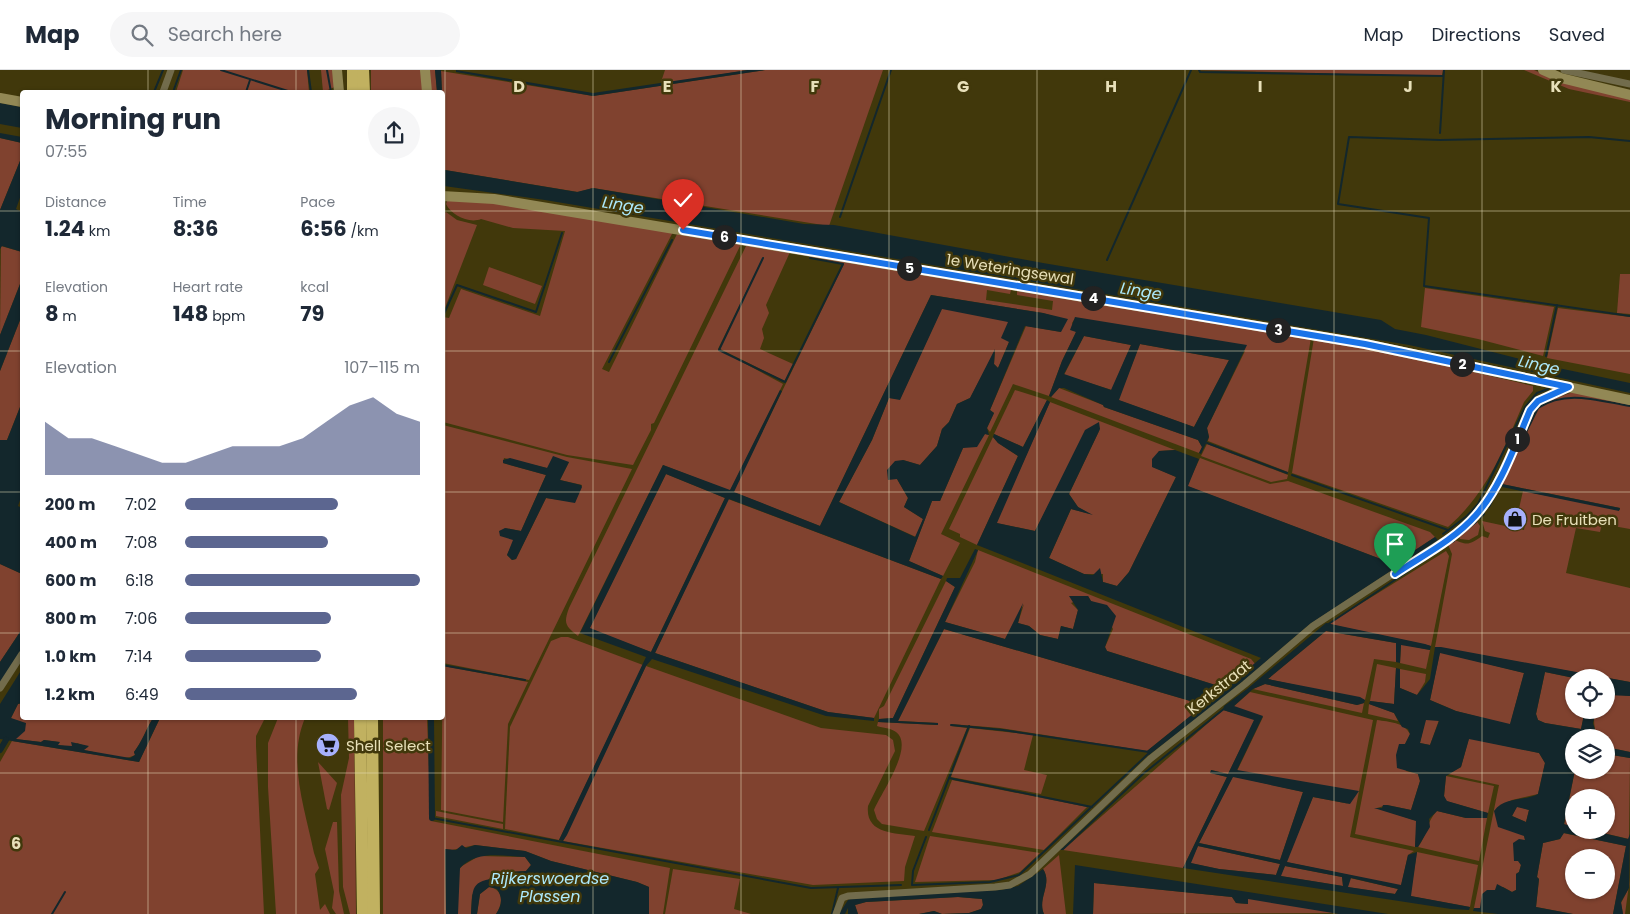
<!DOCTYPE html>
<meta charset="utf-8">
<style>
body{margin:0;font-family:Poppins,sans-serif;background:#f6f6f7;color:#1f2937;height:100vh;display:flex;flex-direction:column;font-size:19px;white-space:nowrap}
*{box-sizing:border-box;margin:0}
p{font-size:16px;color:#747a83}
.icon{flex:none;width:28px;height:28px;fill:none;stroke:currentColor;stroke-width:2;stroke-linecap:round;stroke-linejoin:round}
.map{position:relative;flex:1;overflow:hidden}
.panel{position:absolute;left:20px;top:20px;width:425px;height:630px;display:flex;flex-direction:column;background:#fff;border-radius:5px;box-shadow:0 1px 4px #0004}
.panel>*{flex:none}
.tools{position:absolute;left:1565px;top:599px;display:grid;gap:10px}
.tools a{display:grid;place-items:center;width:50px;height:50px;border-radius:50%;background:#fff;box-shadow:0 1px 4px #0004;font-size:25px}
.pin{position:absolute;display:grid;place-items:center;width:42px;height:42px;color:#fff;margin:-51px -21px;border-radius:50% 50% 50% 0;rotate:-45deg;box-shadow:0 0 5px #0007}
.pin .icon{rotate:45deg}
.km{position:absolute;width:25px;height:25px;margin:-12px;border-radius:50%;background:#222;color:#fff;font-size:14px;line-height:25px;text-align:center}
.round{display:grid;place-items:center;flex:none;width:52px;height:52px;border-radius:26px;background:#f6f6f7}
.head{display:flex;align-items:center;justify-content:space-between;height:85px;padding:0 25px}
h1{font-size:28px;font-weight:700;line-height:38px}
.figures{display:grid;grid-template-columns:repeat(3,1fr);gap:8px;height:85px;padding:5px 25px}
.figures div{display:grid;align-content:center}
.figures b{font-size:21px;font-weight:700}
.figures small{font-size:14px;font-weight:400}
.figures p{font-size:14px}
.chart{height:140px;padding:10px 25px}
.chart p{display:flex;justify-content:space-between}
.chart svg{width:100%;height:90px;margin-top:5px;fill:#5c6690;opacity:.7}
ul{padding:0 25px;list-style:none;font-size:16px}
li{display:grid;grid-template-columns:80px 60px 1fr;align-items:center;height:38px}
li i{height:12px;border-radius:6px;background:#5c6690}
header{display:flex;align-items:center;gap:30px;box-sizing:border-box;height:70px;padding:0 25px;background:#fff;border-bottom:1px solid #e0e1e3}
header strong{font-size:24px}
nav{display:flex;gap:28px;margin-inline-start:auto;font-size:18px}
.search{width:350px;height:45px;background:#f6f6f7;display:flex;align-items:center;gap:12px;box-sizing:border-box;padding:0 18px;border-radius:28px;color:#747a83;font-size:19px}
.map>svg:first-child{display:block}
.green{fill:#80422f;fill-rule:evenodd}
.water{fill:#13272c;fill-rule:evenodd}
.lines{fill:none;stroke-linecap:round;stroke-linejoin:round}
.stream{stroke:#13272c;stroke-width:2}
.canal{stroke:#13272c;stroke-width:6}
.street{stroke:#726c4c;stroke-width:7}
.secondary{stroke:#928855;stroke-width:10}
.highway{stroke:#c1b160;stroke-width:12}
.route-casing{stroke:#fff;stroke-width:10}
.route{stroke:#1a73e8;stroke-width:6}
.grid{fill:none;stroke:#e8e0b9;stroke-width:1;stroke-opacity:0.55}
.labels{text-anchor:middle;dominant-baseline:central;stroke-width:5;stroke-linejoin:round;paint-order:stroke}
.street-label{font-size:15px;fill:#e8e0b9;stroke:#41380b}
.poi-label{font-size:15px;fill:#e8e0b9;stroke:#41380b;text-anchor:start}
.water-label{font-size:16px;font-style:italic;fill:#ace9fc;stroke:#41380b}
.grid-label{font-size:16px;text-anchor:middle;font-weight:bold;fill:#e8e0b9;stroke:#41380b;stroke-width:5;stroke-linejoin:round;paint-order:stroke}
</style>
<header>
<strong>Map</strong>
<div class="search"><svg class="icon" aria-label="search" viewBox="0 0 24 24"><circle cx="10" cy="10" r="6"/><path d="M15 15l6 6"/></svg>Search here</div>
<nav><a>Map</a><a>Directions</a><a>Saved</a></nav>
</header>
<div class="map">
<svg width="1630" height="844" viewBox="0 0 1630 844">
<rect width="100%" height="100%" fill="#41380b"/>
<g class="green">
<polygon points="183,0 307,0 309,22 176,22"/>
<polygon points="321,0 335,0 337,16 323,22"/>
<polygon points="371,0 422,0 425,22 371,22"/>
<polygon points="427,0 435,0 437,22 430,22"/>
<polygon points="665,0 748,0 668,13 661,12"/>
<polygon points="765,0 883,0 829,156 593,118 578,122 445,100 441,1 593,26"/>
<polygon points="1193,0 1443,0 1442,5 1420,6"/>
<polygon points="1524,0 1534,0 1554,9 1630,28 1630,32 1569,19"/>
<polygon points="0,68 22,73 22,86 0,140"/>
<path d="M463,128l210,34 -71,137 7,3 69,-140 63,12 -87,179 -3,1v6l-18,35 -66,-10 -124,-33v-105l6,1 12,-29 79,27 25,-85 -52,-3 -32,-9c-12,5 -30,-4 -35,-15l1,-3z"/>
<polygon points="446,142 457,150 477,155 443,243 442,146"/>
<path d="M747,174l43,8 -24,53 3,8 -7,16 2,9 -4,11 33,15 -8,17 -65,-32 43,-92 -45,92 65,35 -53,107 -67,-26 -85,171c-12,-10 -15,-12 -9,-28z"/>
<polygon points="1,176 22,182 22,209 0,265"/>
<polygon points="811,185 1011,220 1010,224 987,220 986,230 1052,240 1053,231 1017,225 1017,221 1311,268 1288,402 1208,371 1209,367 1207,358 1245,281 1074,250 1072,253 1076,262 1062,291 1049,326 1013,314 990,362 987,358 994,343 990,340 1026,256 1061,262 1053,246 1043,243 931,225 820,456 733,422 844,194 809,187"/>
<polygon points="489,197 542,216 535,234 483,215"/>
<polygon points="1620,204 1630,204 1630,244 1617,243"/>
<polygon points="1425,218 1554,237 1543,286 1478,269 1421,257"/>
<polygon points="942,238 1001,249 1009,252 1009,272 998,298 994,294 995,281 970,328 957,334 949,352 942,359 937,376 920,395 903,390 897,409 908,428 904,437 923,449 916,467 839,432 872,370 889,328 900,329"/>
<polygon points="1558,238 1630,247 1630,304 1547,288"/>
<polygon points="22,245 22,332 7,370 0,370 0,301"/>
<polygon points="1084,266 1131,275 1112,320 1064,305"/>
<path d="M1314,268l146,28 1,3 72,17v5l-9,11c-21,48 -36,90 -76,125l-156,-54z"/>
<polygon points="1140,274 1229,290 1194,357 1118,330"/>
<polygon points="1059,318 1103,335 1104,337 1198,370 1202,377 1199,383 1051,327"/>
<polygon points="1015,320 1047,330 1023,377 994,364"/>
<path d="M1573,322l57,11v126l-28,-5 -2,8 -24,-4 -10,45 64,15v94l-195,-35 17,-93 -5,-12 4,-3c16,5 16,8 31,-3l6,2 2,-5 -5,-2 -3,-10 42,9 3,-15 -9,-2 5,-22 97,19v-2l-118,-24 35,-75 16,-10z"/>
<polygon points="1050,332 1175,380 1159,381 1153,397 1176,407 1129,502 1117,516 1103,512 1103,504 1084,504 1049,488 1071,439 1090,444 1078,437 1069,424 1100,359 1051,430 1035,461 996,453"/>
<path d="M443,355l124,32 65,12 -103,211 -86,-17zM504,388l43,10 22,-6 -9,18 22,5 -7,17 -29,-4 -30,61 -4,1 -5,-5 7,-15 -9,-12 16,3 25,-56 -43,-12z"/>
<polygon points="985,364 989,365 941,464 960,473 943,506 909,491 932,431 940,431 963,378"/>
<polygon points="993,367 998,373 1018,386 977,475 960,467 960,464 949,459"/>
<polygon points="1207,374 1288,405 1287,409 1271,412 1201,386"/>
<polygon points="1200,388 1270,414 1288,411 1430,462 1435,467 1394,494 1187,416"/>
<polygon points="666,404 725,428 651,582 589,559"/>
<polygon points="728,429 941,509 874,648 828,642 655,583"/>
<polygon points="1476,450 1480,456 1478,465 1469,470 1460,469 1458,464"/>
<polygon points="978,480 1251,589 1256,595 1225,618 1107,581 1105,577 1113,559 1101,536 1091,531 1088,526 1071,533 1078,540 1073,559 1061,556 1058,569 1040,565 1029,556 1018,553 1024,534 1005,569 945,552 975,492"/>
<polygon points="1446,481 1449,486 1431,576 1328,554"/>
<polygon points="0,494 22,504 22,559 0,592"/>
<polygon points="946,511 955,517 893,648 879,649 879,639 884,636"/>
<path d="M944,559l260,76 -57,46 -147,-23 -49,-4v2l16,2 -43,103 -42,-7 -5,-5 -3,-9c7,-17 41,-64 22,-78 -5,-4 -13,-4 -19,-6l1,-4 59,3 1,-2 -40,-2z"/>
<polygon points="1326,561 1396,573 1396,592 1374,589 1365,630 1268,609"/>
<polygon points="561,567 568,567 643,595 559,770 505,759 510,657 551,571"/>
<polygon points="1401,574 1430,580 1426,599 1400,593"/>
<polygon points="1440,582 1524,603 1510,655 1456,641 1430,630"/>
<polygon points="1377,594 1396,598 1394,634 1370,631"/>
<polygon points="443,596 528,612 508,654 503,752 441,740"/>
<path d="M646,596l175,62 65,7 7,5 2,11 -27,55c-3,28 26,27 47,30l-10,31 -1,14 -91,4 -250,-44z"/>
<polygon points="1400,599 1426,604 1425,612 1417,625 1400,618"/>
<polygon points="1545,602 1574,608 1574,640 1585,640 1581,659 1545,653 1538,650 1536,644"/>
<polygon points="1265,614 1357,635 1364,633 1362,643 1253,619"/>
<polygon points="1250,622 1373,650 1350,767 1414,781 1408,785 1401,816 1286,792 1313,727 1350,734 1237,701 1263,647 1233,637"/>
<path d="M1607,623l23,3v56l-24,-5v-9l-9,-1c-2,-9 -5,-17 -1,-27h10z"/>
<path d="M22,633v15h131c-7,11 -11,24 -19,34l1,3c-14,8 -36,-3 -52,-5l5,-3 -11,-4 -5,4 -15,-2 2,-3 -15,-2 -3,2 -26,-3 -4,-21 7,-14z"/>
<polygon points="1369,634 1394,643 1398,651 1368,644"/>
<polygon points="1223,640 1255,649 1228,704 1211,700 1211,703 1227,707 1183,798 1063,780"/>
<polygon points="160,648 265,648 256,666 256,676 264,844 0,844 0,692 12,671 139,692"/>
<path d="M278,648h27c-18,42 0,91 9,135l5,15 -4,6 5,36 5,-6 5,10h-54l-8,-127v-44z"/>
<polygon points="348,648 354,648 356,844 350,844 343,817 341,725 349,688"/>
<polygon points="383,648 427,648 431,751 670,798 663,844 649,844 649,817 637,812 551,791 525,781 475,775 452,780 445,779 446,844 383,844"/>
<path d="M1377,650c12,2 27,2 33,14l-5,10h-6l7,27 12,3 2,7 -9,29 -24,-5 -10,3 40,13 -2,26 -60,-13z"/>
<polygon points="1425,650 1439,650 1430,675 1420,673"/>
<polygon points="970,658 1033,665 1024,700 1047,705 1041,724 951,707"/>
<polygon points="1469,668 1539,683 1545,693 1538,724 1512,730 1497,738 1524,765 1525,770 1515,779 1514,791 1518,790 1521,795 1519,802 1516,804 1516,820 1512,822 1503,817 1495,820 1480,838 1474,838 1499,715 1448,704 1461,697"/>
<polygon points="1606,684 1630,688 1629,769 1590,760 1606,760 1606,728 1574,728 1574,757 1564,755 1575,700 1606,700"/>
<polygon points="318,692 337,713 329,740 327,739"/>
<polygon points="1233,706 1303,722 1280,790 1199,773"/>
<polygon points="1446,706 1494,716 1488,743 1446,731 1444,726"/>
<polygon points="952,710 1087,737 1044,780 932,762"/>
<polygon points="1517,736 1529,740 1526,752 1512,746"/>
<polygon points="436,741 503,754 503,759 436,746"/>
<path d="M1437,741l29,7h21l-8,43 -61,-14c9,-11 8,-25 19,-36z"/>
<polygon points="333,752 337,752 339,821 344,844 336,844 332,838 334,822 325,779"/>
<path d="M1563,763l63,13 -13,68h-40l-37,-7 3,-28 -2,-2 6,-34 17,-4zM1574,788h32v32h-32z"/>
<polygon points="930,766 1040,783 1020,802 997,810 915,812"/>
<polygon points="1198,776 1280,794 1276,805 1219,799 1190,793"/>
<polygon points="1417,782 1478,795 1470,837 1410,826"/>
<path d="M1059,785l7,59h-22c-7,-16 9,-30 -1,-45z"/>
<polygon points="479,786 525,787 531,795 526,801 506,802 499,808 490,808 472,825 471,844 458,844 458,801 462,796"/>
<polygon points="1285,796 1342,807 1343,816 1280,806"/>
<polygon points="673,799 740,809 734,839 751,844 665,844"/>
<polygon points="1630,807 1625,844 1623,844 1621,833 1629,818"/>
<polygon points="1350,808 1398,819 1395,824 1347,817"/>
<polygon points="1094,813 1232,827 1236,833 1248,834 1248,828 1339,843 1093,844"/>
<path d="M489,817c15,2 14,17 7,27h-19l3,-20z"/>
<polygon points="958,827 982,829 983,835 981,839 969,843 942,844 934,841 919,844 858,844 855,835 866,832"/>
</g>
<g class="water">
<polygon points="435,0 441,0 442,22 437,22"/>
<polygon points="456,0 593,23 748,0 765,0 593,26 456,2"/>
<polygon points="0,33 22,37 22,58 0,54"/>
<polygon points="0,63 22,67 22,73 0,68"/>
<polygon points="22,86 22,122 16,139 22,142 22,182 2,176 0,179 0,140"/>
<polygon points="445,100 577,122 593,118 804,154 834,155 1043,193 1381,250 1395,259 1426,265 1544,295 1630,313 1630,323 1409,275 545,130 444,116 443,101"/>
<polygon points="22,209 22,245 0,301 0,265"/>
<path d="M931,225l112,18 25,6 -7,13 -36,-6 -35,84 4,3 -7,15 2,7 -4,-1 -8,13 -14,1 -23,53h-8l-23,60 34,15 -2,3 -212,-80 -74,154 173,59 46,6v3l-48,-5 -174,-57 -6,7 -79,169 -4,6 -4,-1 87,-183 -66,-24 83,-168 67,25 50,-100 2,1 -48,101 86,34zM942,239l66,13 -7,16 8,4 -11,26 -4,-4 1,-15 -25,49 -13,6 -8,18 -7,7 -5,17 -17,19 -17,-5 -8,1 -8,9 1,10 9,-1 11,19 -4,9 19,12 -8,18 -76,-35 33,-62 17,-42 11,2zM666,404l59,24 -74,154 -61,-24z"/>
<path d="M1075,247l172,28 -40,83 2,9 -8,17 -2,-1 3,-6 -4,-7 -94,-33 -1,-2 -39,-17h-5l-8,9 -2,-1 13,-35 14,-29 -6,-2zM1084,266l47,9 -20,45 -47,-16zM1140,274l89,16 -35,67 -75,-27z"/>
<polygon points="1047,330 1050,332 997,453 1035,461 1085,360 1099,352 1100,359 1069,424 1078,437 1093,445 1071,439 1049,488 1084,504 1093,505 1100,498 1103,512 1117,516 1129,502 1176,407 1152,397 1152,389 1159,381 1175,380 1199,389 1188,416 1394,494 1435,467 1438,470 1310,554 1222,629 1149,685 1147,681 1204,635 944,559 898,651 938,653 938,655 878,652 879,649 893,648 955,517 946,511 947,508 960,508 975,479 978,480 945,552 1005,569 1023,533 1018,553 1029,556 1040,565 1058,569 1061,556 1073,559 1078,540 1069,526 1088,526 1091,531 1107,535 1116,546 1105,577 1107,581 1225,618 1261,588 977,475 1018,386 998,373 993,367 994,364 1023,377"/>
<polygon points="22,332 22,424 18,436 22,438 22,504 0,494 0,370 7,370"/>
<polygon points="553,386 569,392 560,410 581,415 582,417 575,433 546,428 516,489 512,490 507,485 513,470 500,466 499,461 505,458 521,461 546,405 503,393 503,390 510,388 547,398"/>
<polygon points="1502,414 1620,438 1619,441 1502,417"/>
<path d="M1326,553l99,21 6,2 -1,4 -29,-5 -1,18 -4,-1v-19l-70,-12 -58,48 92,18 5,3 -1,3 -7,2 -92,-21 -12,5 -19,17 29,10 -26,54 122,21 -9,13 -37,-7 -26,65 114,23 7,-30 9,-3 -6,44 59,11 -1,3 -18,-1 -268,-41 44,-91 -17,-4 1,-3 17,4 26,-54 -31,-10 1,-4 23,-17zM1233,707l70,15 -23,68 -81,-17zM1198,776l82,18 -4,11 -57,-6 -28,-6zM1285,796l57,11 1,9 -62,-10zM1351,808l47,11 -3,5 -47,-7z"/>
<polygon points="22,559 22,580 0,614 0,592"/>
<path d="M1435,577h6l189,35v14l-24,-1v-17h-32l-29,-6 -9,42 2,6 7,3 36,6 4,-19h11l-3,13 4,14 -23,1 1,32 -11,54 10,3v3h16l38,9 2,-5 -1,54 -8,14 2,12h-10l13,-68 -62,-13 -4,6 -17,4 -6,34 2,2 -3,28 37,7h-75l-25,-3 1,-3h6l2,-14 5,-4h8l2,-6 15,8 4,-2v-16l3,-2 2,-7 -3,-4h-4l-1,-18 6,-4 6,1 -1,-4 -26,-9 -4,-16c10,-14 31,-10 44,-17l7,-31 -6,-10 -70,-14 -8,28 -15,9 -2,20 3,5 41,12 -1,5h-21l-29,-7 -8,8 1,8 -12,20h-3l1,-26 -42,-13h8l1,-3h4l24,5 9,-29 -2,-7 -21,-6 -1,-13 3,-11h6l5,-10 -2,-5 -6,-2 -8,-14 -25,-9 1,-3 24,3 2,-36 4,1v19l17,7 13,-16zM1440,583l84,20 -14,51 -54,-13 -26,-11zM1426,650l13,1 -9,24 -10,-2zM1517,737l12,3 -3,12 -14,-6z"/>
<path d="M22,599v34l-4,1 -7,14 15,5 -1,8 -9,8 25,3 3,-2 16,2 -2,3 14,1 -1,-4 18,4 -5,4 46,8 5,-3 -1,-3c8,-10 12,-23 19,-34h7l-21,44 -139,-23v-35z"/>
<polygon points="1606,677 1630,682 1630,688 1606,684"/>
<path d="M462,775l4,3 9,-3 50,6 26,10 86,21 12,5v27h-153c6,-9 7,-16 1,-25l-8,-2 -9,7 -3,20h-6c2,-27 -1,-33 28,-36l7,-6 20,-1 5,-6 -6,-8c-23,-1 -48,-7 -65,11l-2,46h-12l-1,-65 11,1z"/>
<polygon points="1075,795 1388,844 1339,844 1248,829 1248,834 1236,833 1232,827 1094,813 1093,844 1073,844"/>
<path d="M1043,799c10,15 -6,29 1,45h-125l15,-3 8,3 27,-1 12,-4 2,-4 -1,-6 -24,-2 -92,5 -11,3 3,9h-10v-6l-3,6h-6l9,-14 8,-3 145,-7 17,-4z"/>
</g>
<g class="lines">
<g class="stream">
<polyline points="221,0 291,22"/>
<polyline points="308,0 311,22"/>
<polyline points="327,0 331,22"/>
<polyline points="1199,0 1200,2 1443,6"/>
<polyline points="154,22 163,0"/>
<polyline points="173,22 181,0"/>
<polyline points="246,22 250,10"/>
<polyline points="1440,63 1444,0"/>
<polyline points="1630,71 1589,67 1440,70 1349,67 1338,134 1429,148 1424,216 1630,246"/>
<polyline points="840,147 891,0"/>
<polyline points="763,188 719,280 785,312 843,194 810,188"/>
<polyline points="1107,190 1191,0"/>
<polyline points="443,246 457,215 536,242 562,163"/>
<polyline points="1546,286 1557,235"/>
<polyline points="609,292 672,170"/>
<polyline points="1207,373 1287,403"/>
<polyline points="1292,405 1448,460"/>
<path d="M1489,437l49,-99c28,-19 61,-7 92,-2"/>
<polyline points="1480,448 1484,444"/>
<polyline points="1443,464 1467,446 1478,434 1525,337 1537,323 1548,319"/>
<polyline points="1459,466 1476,452"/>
<polyline points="1449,473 1454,471"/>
<polyline points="1327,555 1443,478"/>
<polyline points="442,595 525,610"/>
<polyline points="951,655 1003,660 1149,682"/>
<polyline points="949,708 1092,737"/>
<polyline points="432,748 811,818 901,815"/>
<polyline points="929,760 969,656"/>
<polyline points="926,767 913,801 912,815 990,812 1019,805 1149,683"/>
<polyline points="1061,779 1063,779 1143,704 1225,638"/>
<polyline points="52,844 65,822"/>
<polyline points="832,844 838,818"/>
</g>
<g class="canal">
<polyline points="431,648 432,748"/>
<polyline points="0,680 6,670"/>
</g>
<g class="street">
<polyline points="1564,0 1630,14"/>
<polyline points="163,22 171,0"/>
<polyline points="0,618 22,584"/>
<polyline points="836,844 842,828 848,826 995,817 1010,815 1030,804 1150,689 1245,614 1313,556 1463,458 1491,425 1530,340 1538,331 1569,317"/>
</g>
<g class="secondary">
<polyline points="337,0 339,22"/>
<polyline points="425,0 427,22"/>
<polyline points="1543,0 1561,8 1630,25"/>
<polyline points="0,28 22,32"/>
<polyline points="442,126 494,129 1365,274 1630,330"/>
</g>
<g class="highway">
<polyline points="353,0 353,22"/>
<polyline points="363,0 364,22"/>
<polyline points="360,648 363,844"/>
<polyline points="372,648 374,844"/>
</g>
</g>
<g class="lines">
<g class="route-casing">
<path id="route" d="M683,160l682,114 204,43 -31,14 -8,9c-15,35 -29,77 -54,105 -22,25 -54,41 -81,59"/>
</g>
<use href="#route" class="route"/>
</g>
<path class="grid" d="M148,0v22M296,0v22M445,0v844M593,0v844M741,0v844M889,0v844M1037,0v844M1185,0v844M1334,0v844M1482,0v844M0,141h22M442,141h1188M0,281h22M442,281h1188M0,422h22M442,422h1188M0,563h22M442,563h1188M148,648v196M296,648v196M0,703h1630"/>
<defs>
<g id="shop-disc" transform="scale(1.25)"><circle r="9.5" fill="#a7b1fc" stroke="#41380b"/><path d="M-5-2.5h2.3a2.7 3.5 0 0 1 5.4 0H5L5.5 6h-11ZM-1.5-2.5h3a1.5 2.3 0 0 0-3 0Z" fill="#111"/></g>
<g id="supermarket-disc" transform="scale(1.25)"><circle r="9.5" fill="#a7b1fc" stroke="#41380b"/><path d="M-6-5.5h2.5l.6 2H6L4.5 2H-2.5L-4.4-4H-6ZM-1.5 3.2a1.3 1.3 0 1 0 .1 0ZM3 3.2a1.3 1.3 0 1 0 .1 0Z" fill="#111"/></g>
</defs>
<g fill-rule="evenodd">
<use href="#shop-disc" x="1515" y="449"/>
<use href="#supermarket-disc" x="328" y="675"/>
</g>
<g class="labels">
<g class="street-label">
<text transform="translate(1010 199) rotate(9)">1e Weteringsewal</text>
<text transform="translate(1219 617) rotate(-39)">Kerkstraat</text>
</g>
<g class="poi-label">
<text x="1532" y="449">De Fruitben</text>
<text x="346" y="675">Shell Select</text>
</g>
<g class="water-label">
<text transform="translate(623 135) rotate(9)">Linge</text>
<text transform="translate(1141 221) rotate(9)">Linge</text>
<text transform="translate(1539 295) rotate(13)">Linge</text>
<text x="550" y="808">Rijkerswoerdse<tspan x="550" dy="18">Plassen</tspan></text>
</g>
</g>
<g class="grid-label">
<text x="519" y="22">D</text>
<text x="667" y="22">E</text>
<text x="815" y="22">F</text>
<text x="963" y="22">G</text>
<text x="1111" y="22">H</text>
<text x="1260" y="22">I</text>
<text x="1408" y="22">J</text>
<text x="1556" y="22">K</text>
<text x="16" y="779">6</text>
</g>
</svg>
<div class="tools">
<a><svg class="icon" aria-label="locate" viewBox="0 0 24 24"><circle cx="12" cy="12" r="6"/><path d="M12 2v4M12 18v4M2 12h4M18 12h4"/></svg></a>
<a><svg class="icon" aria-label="layers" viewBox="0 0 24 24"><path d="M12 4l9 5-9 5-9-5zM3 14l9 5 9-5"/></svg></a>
<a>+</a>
<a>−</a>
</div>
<div class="pin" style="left:1395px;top:504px;background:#1e9e55"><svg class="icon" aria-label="arrive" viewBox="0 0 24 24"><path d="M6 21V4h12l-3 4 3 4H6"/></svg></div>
<div class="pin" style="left:683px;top:160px;background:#d93025"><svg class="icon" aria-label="check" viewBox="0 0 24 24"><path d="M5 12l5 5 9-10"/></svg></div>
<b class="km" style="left:1517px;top:369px">1</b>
<b class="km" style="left:1462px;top:294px">2</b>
<b class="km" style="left:1278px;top:260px">3</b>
<b class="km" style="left:1093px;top:228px">4</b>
<b class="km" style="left:909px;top:198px">5</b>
<b class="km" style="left:724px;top:167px">6</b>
<section class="panel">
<div class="head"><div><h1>Morning run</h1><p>07:55</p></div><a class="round"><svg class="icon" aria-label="share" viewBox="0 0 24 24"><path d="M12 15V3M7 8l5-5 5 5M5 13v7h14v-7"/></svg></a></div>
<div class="figures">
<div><p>Distance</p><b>1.24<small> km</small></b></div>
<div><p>Time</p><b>8:36</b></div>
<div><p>Pace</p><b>6:56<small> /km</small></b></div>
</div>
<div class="figures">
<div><p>Elevation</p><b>8<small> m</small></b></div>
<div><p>Heart rate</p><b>148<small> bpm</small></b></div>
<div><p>kcal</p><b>79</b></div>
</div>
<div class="chart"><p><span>Elevation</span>107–115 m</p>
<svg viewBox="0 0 160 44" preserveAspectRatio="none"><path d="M0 44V18L10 26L20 26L30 30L40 34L50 38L60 38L70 34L80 30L90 30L100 30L110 26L120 18L130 10L140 6L150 14L160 18V44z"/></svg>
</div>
<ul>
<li><b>200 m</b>7:02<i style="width:65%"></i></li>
<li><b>400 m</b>7:08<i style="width:61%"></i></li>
<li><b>600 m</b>6:18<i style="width:100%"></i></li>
<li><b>800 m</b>7:06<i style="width:62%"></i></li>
<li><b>1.0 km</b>7:14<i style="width:58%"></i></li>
<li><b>1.2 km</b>6:49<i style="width:73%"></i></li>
</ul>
</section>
</div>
